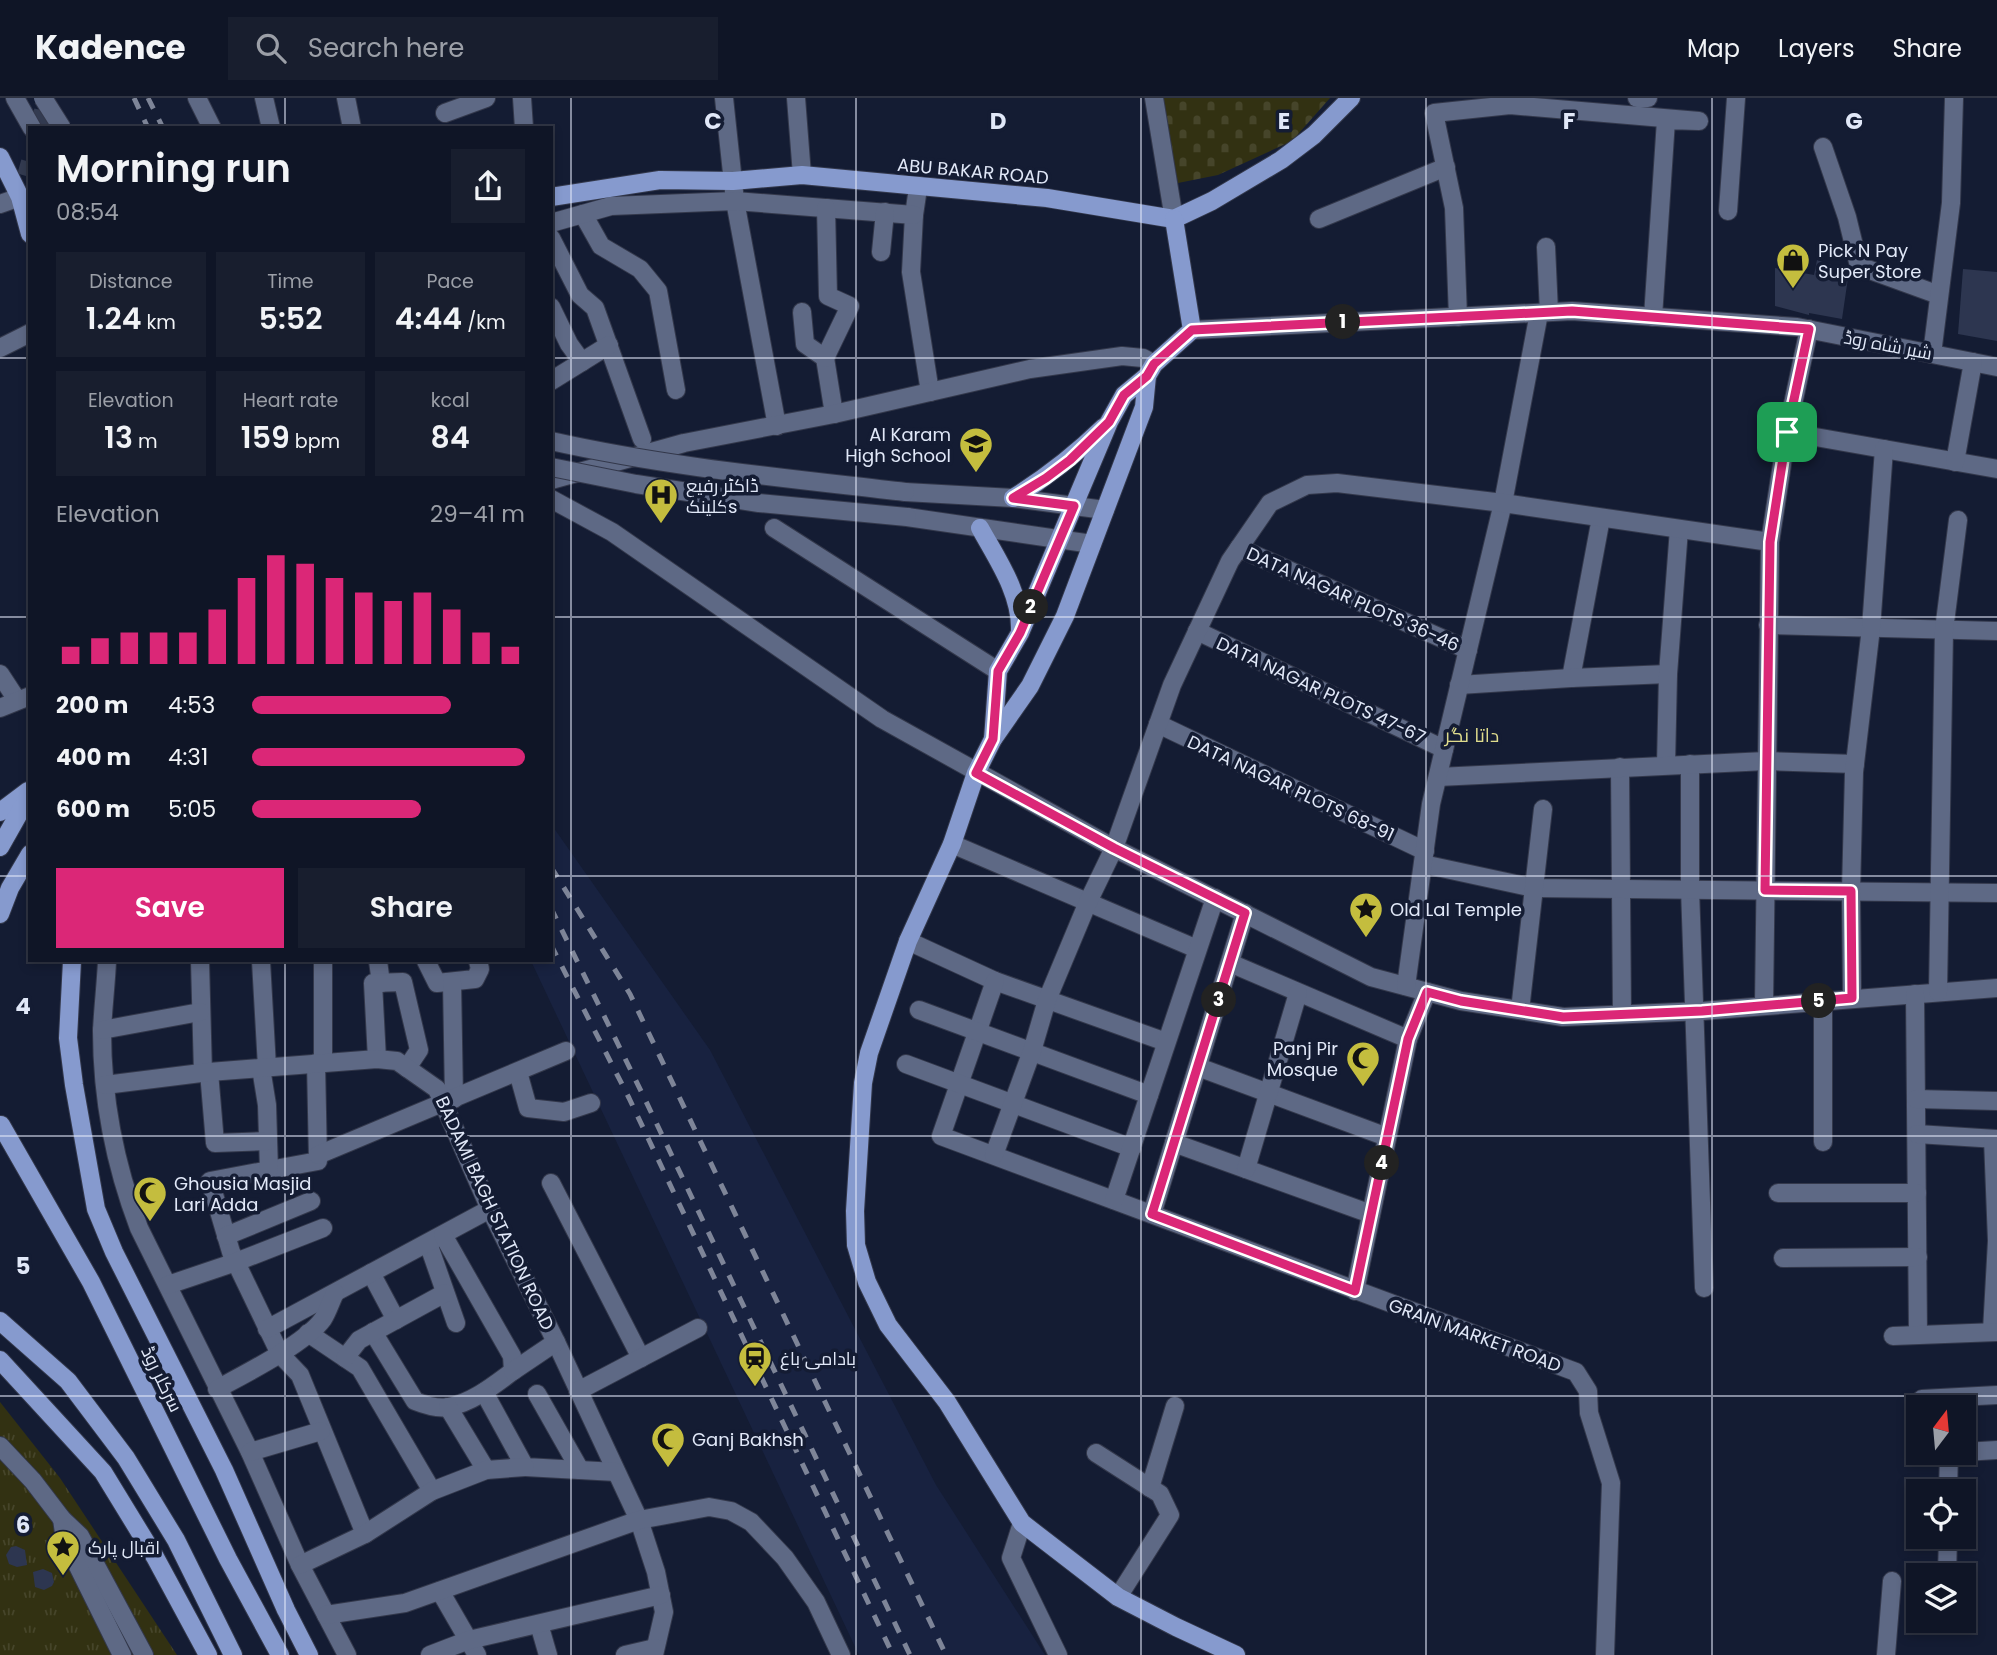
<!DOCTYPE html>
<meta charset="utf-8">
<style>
body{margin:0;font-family:Poppins,Cairo,sans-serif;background:#181e2e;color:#f1f3f6;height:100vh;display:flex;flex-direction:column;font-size:26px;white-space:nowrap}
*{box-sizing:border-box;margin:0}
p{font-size:23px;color:#9b9fa7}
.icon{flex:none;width:38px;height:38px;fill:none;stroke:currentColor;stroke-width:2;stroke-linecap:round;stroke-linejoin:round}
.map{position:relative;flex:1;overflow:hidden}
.sheet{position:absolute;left:28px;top:28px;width:525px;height:836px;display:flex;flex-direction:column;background:#0f1526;border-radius:0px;box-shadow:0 4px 10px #0003,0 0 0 2px #2f3443}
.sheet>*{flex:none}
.needle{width:46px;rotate:16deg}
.fabs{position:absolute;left:1906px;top:1297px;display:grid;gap:14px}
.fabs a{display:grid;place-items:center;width:70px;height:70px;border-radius:0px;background:#0f1526;box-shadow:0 4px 10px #0003,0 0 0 2px #2f3443;font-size:35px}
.pin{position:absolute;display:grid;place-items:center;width:60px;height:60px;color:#fff;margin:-30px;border-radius:14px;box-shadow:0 4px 10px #0006}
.km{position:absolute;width:35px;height:35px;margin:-18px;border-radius:50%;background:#222;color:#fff;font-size:19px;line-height:35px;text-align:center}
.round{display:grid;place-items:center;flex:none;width:74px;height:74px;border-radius:0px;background:#181e2e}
.overview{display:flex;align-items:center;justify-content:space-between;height:119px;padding:0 28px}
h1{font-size:38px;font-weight:600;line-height:52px}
.metrics{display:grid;grid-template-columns:repeat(3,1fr);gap:10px;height:119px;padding:7px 28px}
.metrics div{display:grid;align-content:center;border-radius:0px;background:#181e2e;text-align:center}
.metrics b{font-size:30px;font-weight:600}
.metrics small{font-size:19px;font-weight:400}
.metrics p{font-size:19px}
.chart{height:196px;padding:14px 28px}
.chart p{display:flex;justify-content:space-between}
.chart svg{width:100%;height:126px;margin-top:7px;stroke:#db2777;stroke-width:6}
.button{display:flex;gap:14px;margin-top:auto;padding:14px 28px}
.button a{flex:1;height:80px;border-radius:0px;background:#db2777;color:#fff;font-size:28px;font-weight:600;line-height:80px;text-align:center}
.button a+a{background:#181e2e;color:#f1f3f6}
ul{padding:0 28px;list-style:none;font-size:23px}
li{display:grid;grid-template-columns:112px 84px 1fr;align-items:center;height:52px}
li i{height:18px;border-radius:9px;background:#db2777}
header{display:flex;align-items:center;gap:42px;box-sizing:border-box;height:98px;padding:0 35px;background:#0f1526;border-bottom:2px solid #2f3443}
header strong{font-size:33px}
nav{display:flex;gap:38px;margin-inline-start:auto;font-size:24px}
.search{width:490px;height:63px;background:#181e2e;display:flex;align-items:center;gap:18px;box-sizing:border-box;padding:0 24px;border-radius:0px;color:#9b9fa7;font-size:26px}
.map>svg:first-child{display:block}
.built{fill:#182240}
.cemetery{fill:url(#cemetery-stones)}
.park{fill:url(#park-tufts)}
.building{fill:#2d3650}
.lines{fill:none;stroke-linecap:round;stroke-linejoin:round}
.major-tunnel{stroke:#333b51;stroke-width:18;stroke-dasharray:18 9;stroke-linecap:butt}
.minor-casing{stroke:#33384b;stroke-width:20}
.major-casing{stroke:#33384b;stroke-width:20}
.minor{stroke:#5e6985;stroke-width:18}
.major{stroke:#869ace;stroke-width:18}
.rail{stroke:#7e8598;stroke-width:5;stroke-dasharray:12 12;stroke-linecap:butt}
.minor-bridge-casing{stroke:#33384b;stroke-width:20;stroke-linecap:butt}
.minor-bridge{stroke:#5e6985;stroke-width:18}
.route-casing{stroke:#fff;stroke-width:14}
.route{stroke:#db2777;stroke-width:9}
.grid{fill:none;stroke:#e1e8f8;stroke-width:2;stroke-opacity:0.55}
.labels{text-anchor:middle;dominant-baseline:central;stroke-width:7;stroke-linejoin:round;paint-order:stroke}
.street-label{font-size:18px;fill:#e1e8f8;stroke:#141c33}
.poi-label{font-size:18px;fill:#e1e8f8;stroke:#141c33;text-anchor:start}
.neighbourhood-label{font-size:19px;fill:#dfdc8d;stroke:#141c33}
.grid-label{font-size:23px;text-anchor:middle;font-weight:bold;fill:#e1e8f8;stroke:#141c33;stroke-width:7;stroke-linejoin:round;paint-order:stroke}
</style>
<header>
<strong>Kadence</strong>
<div class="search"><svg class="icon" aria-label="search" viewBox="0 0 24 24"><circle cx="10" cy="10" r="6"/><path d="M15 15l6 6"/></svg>Search here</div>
<nav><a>Map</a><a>Layers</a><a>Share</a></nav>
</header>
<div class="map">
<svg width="1997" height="1557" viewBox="0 0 1997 1557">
<defs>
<pattern id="cemetery-stones" width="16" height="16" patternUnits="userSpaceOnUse" patternTransform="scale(1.75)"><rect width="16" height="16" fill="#323112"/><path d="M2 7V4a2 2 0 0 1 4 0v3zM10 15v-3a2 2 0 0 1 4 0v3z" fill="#46452a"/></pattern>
<pattern id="park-tufts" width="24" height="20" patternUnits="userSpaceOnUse" patternTransform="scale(1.75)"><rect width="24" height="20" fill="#323112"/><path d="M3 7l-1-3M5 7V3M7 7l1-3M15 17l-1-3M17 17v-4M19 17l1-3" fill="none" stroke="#46452a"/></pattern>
</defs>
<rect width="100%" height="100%" fill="#141c33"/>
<polygon class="built" points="551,726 710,952 936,1387 1045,1557 859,1557 531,863 551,863"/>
<polygon class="cemetery" points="1161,0 1330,0 1292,43 1218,77 1178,85"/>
<polygon class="park" points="0,1304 60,1380 177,1557 0,1557"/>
<g class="building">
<polygon points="1817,162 1849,173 1842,221 1809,215 1809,217 1775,208 1775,170 1814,177"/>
<polygon points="1963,171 1997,174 1997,243 1958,236"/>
<polygon points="16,1448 25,1452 27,1467 17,1469 9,1466 6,1457 11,1449"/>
<polygon points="43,1471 52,1475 54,1484 52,1488 44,1492 35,1489 33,1474"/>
</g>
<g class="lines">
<g class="major-tunnel">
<polyline points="39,30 46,0"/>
<polyline points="26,78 30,64"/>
</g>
<g class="minor-casing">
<g id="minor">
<polyline points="15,0 32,30"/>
<polyline points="197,0 212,30"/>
<polyline points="264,0 271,30"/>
<polyline points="346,0 352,30"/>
<polyline points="522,0 524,30"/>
<polyline points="724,0 735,103 777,328"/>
<polyline points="796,0 802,77"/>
<polyline points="1154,0 1174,121"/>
<polyline points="1637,0 1648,0"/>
<polyline points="445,15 486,0"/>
<polyline points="1823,49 1847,119 1859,168 1939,197"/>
<polyline points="918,90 914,117 911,174 930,294"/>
<polyline points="0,106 20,99"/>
<polyline points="1728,113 1736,0"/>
<polyline points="583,116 601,148 640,171 658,193 676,292"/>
<polyline points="1319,121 1446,69"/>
<polyline points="551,125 611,108 735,103 914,117"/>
<polyline points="551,140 580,197 595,210 642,341"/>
<polyline points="1546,149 1549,214"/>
<polyline points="881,154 885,114"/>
<polyline points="551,209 569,246 582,264"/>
<polyline points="802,214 805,246 825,260 834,316"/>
<polyline points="1458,219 1454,110 1434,15 1510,7 1699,23 1666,22 1653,219"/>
<polyline points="1192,232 1572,213 1797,229 1997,269"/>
<polyline points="0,250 30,235"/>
<polyline points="1932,256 1951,105 1954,0"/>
<polyline points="825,260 850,208 828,198 826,110"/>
<polyline points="551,283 609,247"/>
<polyline points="1787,334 1997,371"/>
<polyline points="1955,364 1973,264"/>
<polyline points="551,382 684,345 834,316 1030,271 1122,258 1143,260 1154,266"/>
<polyline points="905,394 1013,400 1105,412"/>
<polyline points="551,401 612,434 882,621 1114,750 1371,879 1461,903 1563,919 1702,913 1997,890"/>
<polyline points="907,419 1092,446"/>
<polyline points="774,430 998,573"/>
<polyline points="1239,450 1468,552"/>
<polyline points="1768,527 1997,533"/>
<polyline points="1197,533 1444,651"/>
<polyline points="0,576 17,602"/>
<polyline points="1571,580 1601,420"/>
<polyline points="1459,587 1571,580 1668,576"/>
<polyline points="0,610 30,598"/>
<polyline points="1158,626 1425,753"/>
<polyline points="1690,666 1690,791 1704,1190"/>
<polyline points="1666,667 1668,576 1679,431"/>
<polyline points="1620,669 1622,916"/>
<polyline points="1438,679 1766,663 1855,666"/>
<polyline points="952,746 1197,851"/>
<polyline points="1423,766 1534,790 1997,795"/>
<polyline points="908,843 995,883 1166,944"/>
<path d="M107,863c-1,23 -4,47 -5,70 0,67 13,134 37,197l111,224 50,113 47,90"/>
<polyline points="200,863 203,975"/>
<polyline points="261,863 267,969"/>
<polyline points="378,863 381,885"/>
<polyline points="426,863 437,885 475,881 480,871 478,863"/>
<polyline points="1230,865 1408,941"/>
<polyline points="995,883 941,1038 1576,1274 1588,1293 1589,1315 1611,1385 1605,1557"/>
<polyline points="452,884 454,1001"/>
<polyline points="1406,888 1431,706 1503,405 1539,215"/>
<polyline points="1938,894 1944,532 1958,422"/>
<polyline points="1915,896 1918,1237"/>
<polyline points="1852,900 1851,793 1854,674 1871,530 1884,351"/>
<polyline points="1823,903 1823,1044"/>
<polyline points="1764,907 1770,444 1787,334 1809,231"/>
<polyline points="919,912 1149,997"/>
<polyline points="1520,912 1543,711"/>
<polyline points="102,932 200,914"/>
<polyline points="377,961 373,885 403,884 419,952 407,970"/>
<polyline points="323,964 323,863"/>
<polyline points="316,965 318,1063 210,1083 231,1154 280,1256 300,1277 365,1436"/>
<polyline points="906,966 1132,1050"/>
<polyline points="1198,969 1387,1039"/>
<polyline points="261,970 267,1007 269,1072"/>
<polyline points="209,974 215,1045 268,1043"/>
<polyline points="518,974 528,1010 564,1014 591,1005"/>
<polyline points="105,987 209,974 377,961 397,963 437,991 490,1111 556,1244 639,1422 656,1474 664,1514 654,1557"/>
<polyline points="1916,1001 1997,1003"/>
<polyline points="1917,1036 1997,1041"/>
<polyline points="1174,1045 1371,1116"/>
<polyline points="318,1057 566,953"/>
<polyline points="994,1057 1032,953 1047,902 1088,804 1114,750 1172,587 1230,463 1270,405 1307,387 1337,385 1503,405 1770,444"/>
<polyline points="1246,1071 1298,895"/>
<polyline points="551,1085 641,1260"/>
<polyline points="1778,1095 1917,1095"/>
<polyline points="1114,1102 1215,800"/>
<polyline points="1152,1116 1245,815"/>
<polyline points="226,1138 311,1103"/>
<polyline points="428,1145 456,1225"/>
<polyline points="1783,1160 1918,1159"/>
<polyline points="371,1175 396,1222"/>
<polyline points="168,1187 236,1164 323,1130"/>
<polyline points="1355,1193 1408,941 1427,894"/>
<polyline points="267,1231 490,1111"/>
<polyline points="1992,1233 1997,1143 1993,1041"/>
<path d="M373,1234l42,69c10,4 22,8 33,6 24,-4 46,-22 65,-36l-1,-15 -69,-121"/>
<polyline points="308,1235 360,1270 432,1393"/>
<polyline points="1893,1238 1997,1234"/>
<polyline points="345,1260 359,1242 445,1195"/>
<polyline points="513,1273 556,1244"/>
<path d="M217,1291c28,-15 89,-46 106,-70 5,-8 8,-18 12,-26"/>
<polyline points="578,1293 698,1230"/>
<polyline points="484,1294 525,1369 616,1374"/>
<polyline points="537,1296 580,1372"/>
<polyline points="1922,1301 1997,1297"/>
<polyline points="448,1309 486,1372"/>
<polyline points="0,1348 33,1383 62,1421 80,1438 144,1557"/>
<polyline points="250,1354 321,1333"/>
<polyline points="1964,1354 1997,1352"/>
<polyline points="1096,1355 1160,1396 1170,1417 1118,1499"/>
<polyline points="1928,1356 1960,1354"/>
<polyline points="1150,1390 1175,1308"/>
<polyline points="1948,1393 1949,1355"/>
<polyline points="62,1421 65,1442 122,1557"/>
<polyline points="1022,1425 1011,1460 1058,1557"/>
<polyline points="300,1467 365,1436 432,1393 486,1372 525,1369"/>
<polyline points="1947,1477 1948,1438"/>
<polyline points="440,1493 477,1557"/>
<polyline points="326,1517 405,1505 639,1422 709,1409 731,1413 751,1424 785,1460 816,1504 841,1557"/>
<polyline points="539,1526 548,1557"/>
<polyline points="430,1557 469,1542 661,1497"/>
<polyline points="625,1557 655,1550"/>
<polyline points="1886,1557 1892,1483"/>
</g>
</g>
<g class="major-casing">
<g id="major">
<polyline points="0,59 20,99 30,136"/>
<polyline points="551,99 660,82 733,83 802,77 1047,100 1174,121 1212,103 1281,62 1314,37 1351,0"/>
<polyline points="1147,278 1144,309 1065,518 1030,588 993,641 976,675 952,746 908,843 869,955 863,985 855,1113 856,1147 867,1184 888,1227 947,1304 1022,1425 1118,1499 1176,1529 1236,1557"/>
<path d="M1013,400c34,-21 62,-43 91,-71"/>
<path d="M980,430c17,31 41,65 40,102"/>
<polyline points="993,641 998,573 1020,535 1109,324 1124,297 1147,278 1154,266 1192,232 1174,121"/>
<polyline points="0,714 28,693"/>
<polyline points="0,749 30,696"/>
<polyline points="0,816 10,790 30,756"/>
<polyline points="72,863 68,940 74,987 96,1111 114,1154 224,1372 286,1512 309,1557"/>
<polyline points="1,1027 91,1184 228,1461 280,1557"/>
<polyline points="0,1223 68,1283 126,1360 176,1442 233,1557"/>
<polyline points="0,1262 103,1374 155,1459 208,1557"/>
</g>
</g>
<use href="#minor" class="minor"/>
<use href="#major" class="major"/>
<g class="rail">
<polyline points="134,0 148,30"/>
<polyline points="148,0 163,30"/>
<polyline points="551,769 630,896 946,1557"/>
<polyline points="551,810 642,995 910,1557"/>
<polyline points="551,847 629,1000 893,1557"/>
</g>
<g class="minor-bridge-casing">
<g id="minor-bridge">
<polyline points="43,0 62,30"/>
<path d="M551,343c116,26 235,37 354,51"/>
<polyline points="551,369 636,386 759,405 907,419"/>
</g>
</g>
<use href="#minor-bridge" class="minor-bridge"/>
</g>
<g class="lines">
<g class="route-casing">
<polygon id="route" points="1572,213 1809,231 1787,334 1770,444 1765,792 1851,793 1852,900 1702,913 1563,919 1461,903 1427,894 1408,941 1355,1193 1152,1116 1245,815 1114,750 976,675 993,641 998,573 1020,535 1074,408 1013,400 1046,380 1070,362 1109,324 1124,297 1147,278 1154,266 1192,232"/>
</g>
<use href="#route" class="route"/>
</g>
<path class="grid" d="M285,0v30M571,0v1557M856,0v1557M1141,0v1557M1426,0v1557M1712,0v1557M0,260h30M551,260h1446M0,519h30M551,519h1446M0,778h30M551,778h1446M285,863v694M0,1038h1997M0,1298h1997"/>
<defs>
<g id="shop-pin" transform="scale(1.75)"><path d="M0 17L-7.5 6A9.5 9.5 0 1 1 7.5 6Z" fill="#c4bd3e" stroke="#141c33"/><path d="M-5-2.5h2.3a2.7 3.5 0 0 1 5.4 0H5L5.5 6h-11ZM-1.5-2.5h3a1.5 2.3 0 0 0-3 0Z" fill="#111"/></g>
<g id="school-pin" transform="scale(1.75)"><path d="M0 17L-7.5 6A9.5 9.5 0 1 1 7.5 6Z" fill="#c4bd3e" stroke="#141c33"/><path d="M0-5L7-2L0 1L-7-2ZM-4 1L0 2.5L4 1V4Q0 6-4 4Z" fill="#111"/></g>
<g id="hospital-pin" transform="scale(1.75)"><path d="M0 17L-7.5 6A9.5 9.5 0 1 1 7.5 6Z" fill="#c4bd3e" stroke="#141c33"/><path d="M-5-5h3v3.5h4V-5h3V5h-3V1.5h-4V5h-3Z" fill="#111"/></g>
<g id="sight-pin" transform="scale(1.75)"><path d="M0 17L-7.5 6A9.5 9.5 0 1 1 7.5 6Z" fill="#c4bd3e" stroke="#141c33"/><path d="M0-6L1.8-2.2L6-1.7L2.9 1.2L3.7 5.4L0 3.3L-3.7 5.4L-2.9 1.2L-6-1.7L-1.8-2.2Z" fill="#111"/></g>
<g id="mosque-pin" transform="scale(1.75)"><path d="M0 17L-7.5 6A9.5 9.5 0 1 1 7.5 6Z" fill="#c4bd3e" stroke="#141c33"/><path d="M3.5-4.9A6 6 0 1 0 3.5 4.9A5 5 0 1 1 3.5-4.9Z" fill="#111"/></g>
<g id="station-pin" transform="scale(1.75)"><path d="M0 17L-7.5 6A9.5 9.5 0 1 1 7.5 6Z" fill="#c4bd3e" stroke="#141c33"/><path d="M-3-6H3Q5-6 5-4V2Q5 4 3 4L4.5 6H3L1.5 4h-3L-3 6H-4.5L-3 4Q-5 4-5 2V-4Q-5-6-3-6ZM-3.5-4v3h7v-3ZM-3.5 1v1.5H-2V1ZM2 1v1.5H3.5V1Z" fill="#111"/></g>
</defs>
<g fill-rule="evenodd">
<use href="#shop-pin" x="1793" y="162"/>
<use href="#school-pin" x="976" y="346"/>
<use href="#hospital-pin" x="661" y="397"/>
<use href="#sight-pin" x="1366" y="811"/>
<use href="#mosque-pin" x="1363" y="960"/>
<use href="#mosque-pin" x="150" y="1095"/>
<use href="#station-pin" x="755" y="1260"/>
<use href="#mosque-pin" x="668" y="1341"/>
<use href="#sight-pin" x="63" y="1449"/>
</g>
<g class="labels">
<g class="street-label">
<text transform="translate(973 73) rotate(5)">ABU BAKAR ROAD</text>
<text transform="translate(1888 247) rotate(11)">شیر شاہ روڈ</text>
<text transform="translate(1353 501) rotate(24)">DATA NAGAR PLOTS 36-46</text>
<text transform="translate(1321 592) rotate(25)">DATA NAGAR PLOTS 47-67</text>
<text transform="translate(1291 690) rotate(25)">DATA NAGAR PLOTS 68-91</text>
<text transform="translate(495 1115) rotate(65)">BADAMI BAGH STATION ROAD</text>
<text transform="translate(1475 1237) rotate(20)">GRAIN MARKET ROAD</text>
<text transform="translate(162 1281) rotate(64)">سرکلر روڈ</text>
</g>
<g class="poi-label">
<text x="1818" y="152">Pick N Pay<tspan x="1818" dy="21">Super Store</tspan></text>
<text x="951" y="336" text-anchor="end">Al Karam<tspan x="951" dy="21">High School</tspan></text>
<text x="686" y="387">ڈاکٹر رفیع<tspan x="686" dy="21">کلینکs</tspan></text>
<text x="1390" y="811">Old Lal Temple</text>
<text x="1338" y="950" text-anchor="end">Panj Pir<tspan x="1338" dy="21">Mosque</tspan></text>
<text x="174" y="1085">Ghousia Masjid<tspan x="174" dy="21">Lari Adda</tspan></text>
<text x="780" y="1260">بادامی باغ</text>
<text x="692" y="1341">Ganj Bakhsh</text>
<text x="88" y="1449">اقبال پارک</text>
</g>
<g class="neighbourhood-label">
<text x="1472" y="637">داتا نگر</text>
</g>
</g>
<g class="grid-label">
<text x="713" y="31">C</text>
<text x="998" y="31">D</text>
<text x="1284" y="31">E</text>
<text x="1569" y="31">F</text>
<text x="1854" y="31">G</text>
<text x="23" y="916">4</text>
<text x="23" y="1176">5</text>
<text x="23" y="1435">6</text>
</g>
</svg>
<div class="fabs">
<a><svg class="needle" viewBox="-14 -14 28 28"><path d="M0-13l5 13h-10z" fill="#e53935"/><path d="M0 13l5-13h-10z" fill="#9b9fa7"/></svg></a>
<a><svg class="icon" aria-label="locate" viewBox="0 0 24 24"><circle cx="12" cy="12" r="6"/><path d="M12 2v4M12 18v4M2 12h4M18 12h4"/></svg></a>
<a><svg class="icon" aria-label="layers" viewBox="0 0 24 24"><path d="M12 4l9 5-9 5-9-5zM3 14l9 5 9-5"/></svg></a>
</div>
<div class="pin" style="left:1787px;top:334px;background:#1e9e55"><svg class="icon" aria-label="arrive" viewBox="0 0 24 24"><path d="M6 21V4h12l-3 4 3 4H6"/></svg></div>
<b class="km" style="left:1343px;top:224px">1</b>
<b class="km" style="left:1031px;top:509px">2</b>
<b class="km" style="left:1219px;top:902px">3</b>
<b class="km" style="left:1382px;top:1065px">4</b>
<b class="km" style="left:1819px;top:903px">5</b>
<section class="sheet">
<div class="overview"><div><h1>Morning run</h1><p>08:54</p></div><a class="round"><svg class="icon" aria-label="share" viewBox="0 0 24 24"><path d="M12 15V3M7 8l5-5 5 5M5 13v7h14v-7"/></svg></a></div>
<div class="metrics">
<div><p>Distance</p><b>1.24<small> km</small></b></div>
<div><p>Time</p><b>5:52</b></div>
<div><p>Pace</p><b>4:44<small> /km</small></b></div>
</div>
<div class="metrics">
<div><p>Elevation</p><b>13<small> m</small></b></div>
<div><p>Heart rate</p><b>159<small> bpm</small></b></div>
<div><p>kcal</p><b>84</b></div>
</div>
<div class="chart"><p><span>Elevation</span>29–41 m</p>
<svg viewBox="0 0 160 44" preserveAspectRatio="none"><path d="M5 44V38M15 44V35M25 44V33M35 44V33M45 44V33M55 44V25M65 44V14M75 44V6M85 44V9M95 44V14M105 44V19M115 44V22M125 44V19M135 44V25M145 44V33M155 44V38"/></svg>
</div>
<ul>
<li><b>200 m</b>4:53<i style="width:73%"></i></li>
<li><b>400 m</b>4:31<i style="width:100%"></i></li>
<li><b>600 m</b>5:05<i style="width:62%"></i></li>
</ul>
<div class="button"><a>Save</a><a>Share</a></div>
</section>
</div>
